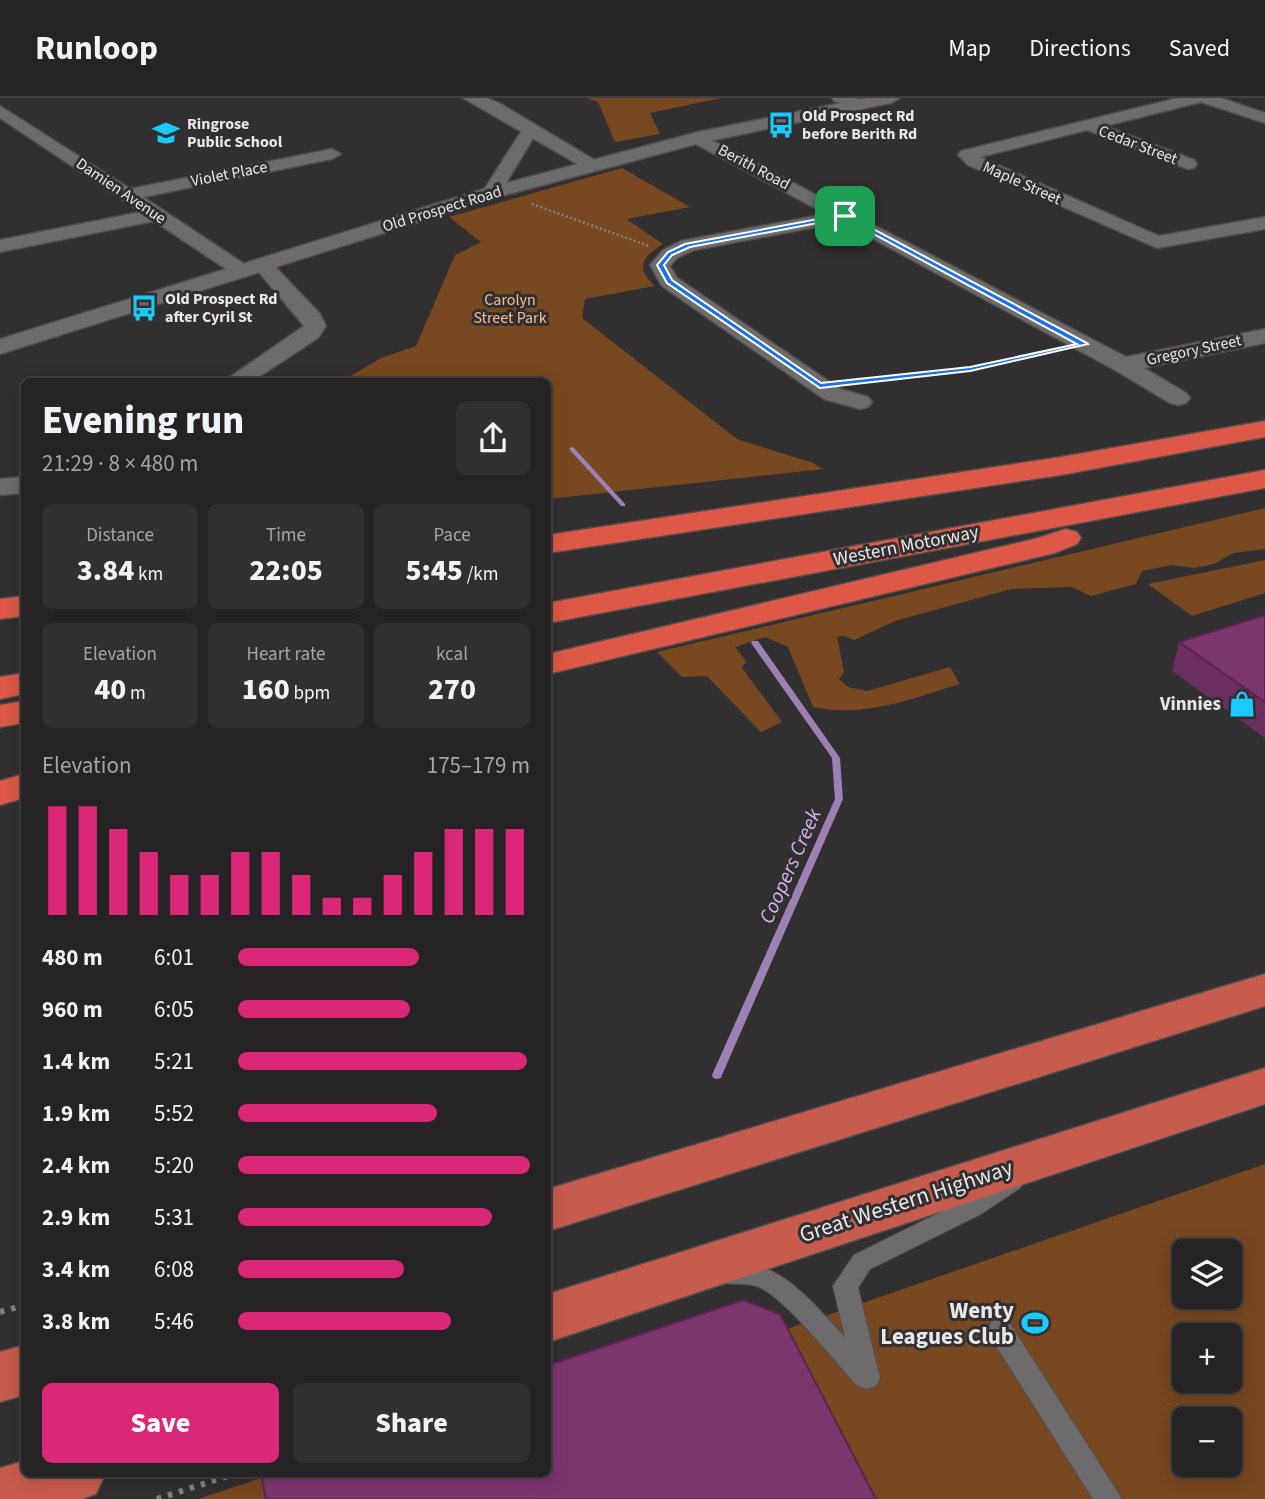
<!DOCTYPE html>
<meta charset="utf-8">
<style>
body{margin:0;font-family:"Source Sans 3",sans-serif;background:#322f31;color:#f1f3f6;height:100vh;display:flex;flex-direction:column;font-size:26px;white-space:nowrap}
*{box-sizing:border-box;margin:0}
p{font-size:23px;color:#a4a4a6}
.icon{flex:none;width:38px;height:38px;fill:none;stroke:currentColor;stroke-width:2;stroke-linecap:round;stroke-linejoin:round}
.map{position:relative;flex:1;overflow:hidden}
.panel{position:absolute;left:21px;top:280px;width:530px;height:1099px;display:flex;flex-direction:column;background:#262324;border-radius:10px;box-shadow:0 4px 18px #0003,0 0 0 2px #424041}
.panel>*{flex:none}
.fabs{position:absolute;left:1172px;top:1141px;display:grid;gap:14px}
.fabs a{display:grid;place-items:center;width:70px;height:70px;border-radius:10px;background:#262324;box-shadow:0 4px 18px #0003,0 0 0 2px #424041;font-size:35px}
.pin{position:absolute;display:grid;place-items:center;width:60px;height:60px;color:#fff;margin:-30px;border-radius:14px;box-shadow:0 4px 10px #0006}
.round{display:grid;place-items:center;flex:none;width:74px;height:74px;border-radius:10px;background:#322f31}
.summary{display:flex;align-items:center;justify-content:space-between;height:119px;padding:0 21px}
h1{font-size:38px;font-weight:800;line-height:52px}
.metrics{display:grid;grid-template-columns:repeat(3,1fr);gap:10px;height:119px;padding:7px 21px}
.metrics div{display:grid;align-content:center;border-radius:10px;background:#322f31;text-align:center}
.metrics b{font-size:30px;font-weight:800}
.metrics small{font-size:19px;font-weight:400}
.metrics p{font-size:19px}
.chart{height:196px;padding:14px 21px}
.chart p{display:flex;justify-content:space-between}
.chart svg{width:100%;height:126px;margin-top:7px;stroke:#db2777;stroke-width:6}
.action{display:flex;gap:14px;margin-top:auto;padding:14px 21px}
.action a{flex:1;height:80px;border-radius:10px;background:#db2777;color:#fff;font-size:28px;font-weight:800;line-height:80px;text-align:center}
.action a+a{background:#322f31;color:#f1f3f6}
ul{padding:0 21px;list-style:none;font-size:23px}
li{display:grid;grid-template-columns:112px 84px 1fr;align-items:center;height:52px}
li i{height:18px;border-radius:9px;background:#db2777}
header{display:flex;align-items:center;gap:42px;box-sizing:border-box;height:98px;padding:0 35px;background:#262324;border-bottom:2px solid #424041}
header strong{font-size:33px}
nav{display:flex;gap:38px;margin-inline-start:auto;font-size:24px}
.map>svg:first-child{display:block}
.green{fill:#784820;fill-rule:evenodd}
.lines{fill:none;stroke-linecap:round;stroke-linejoin:round}
.stream{fill:#9d80b4;fill-rule:evenodd}
.service-casing{stroke:#504d4e;stroke-width:2}
.minor-casing{stroke:#504d4e;stroke-width:3}
.tertiary-casing{stroke:#504d4e;stroke-width:3}
.secondary-casing{stroke:#504d4e;stroke-width:3}
.trunk-casing{stroke:#504d4e;stroke-width:3}
.motorway-casing{stroke:#504d4e;stroke-width:3}
.path-far1{stroke:#828081;stroke-width:2.5;stroke-dasharray:2 2.5;stroke-linecap:butt}
.path{stroke:#828081;stroke-width:6;stroke-dasharray:4.5 7;stroke-linecap:butt}
.service{fill:#6e6b6c;fill-rule:evenodd}
.minor{fill:#6e6b6c;fill-rule:evenodd}
.tertiary{fill:#6e6b6c;fill-rule:evenodd}
.secondary{fill:#6e6b6c;fill-rule:evenodd}
.trunk{fill:#c75c4e;fill-rule:evenodd}
.motorway{fill:#dd5846;fill-rule:evenodd}
.wall{fill:#6a2e5f}
.building{fill:#7b366e;stroke:#56264d;stroke-width:2}
.route{fill:#1a73e8;stroke:#fff;stroke-width:2;fill-rule:evenodd}
.labels{text-anchor:middle;dominant-baseline:central;stroke-width:6;stroke-linejoin:round;paint-order:stroke}
.far-poi-label{font-size:16px;font-weight:bold;fill:#e9e7e8;stroke:#322f30;text-anchor:start}
.far-street-label{font-size:16px;fill:#e9e7e8;stroke:#322f30}
.far-park-label{font-size:16px;fill:#f8bd90;stroke:#322f30}
.street-label{font-size:19px;fill:#e9e7e8;stroke:#322f30}
.poi-label{font-size:19px;font-weight:bold;fill:#e9e7e8;stroke:#322f30;text-anchor:end}
.water-label{font-size:21px;font-style:italic;fill:#d3b4f1;stroke:#322f30}
.near-street-label{font-size:23px;fill:#e9e7e8;stroke:#322f30}
.near-poi-label{font-size:23px;font-weight:bold;fill:#e9e7e8;stroke:#322f30;text-anchor:end}
</style>
<header>
<strong>Runloop</strong>
<nav><a>Map</a><a>Directions</a><a>Saved</a></nav>
</header>
<div class="map">
<svg width="1265" height="1401" viewBox="0 0 1265 1401">
<rect width="100%" height="100%" fill="#322f30"/>
<g class="green">
<polygon points="587,0 721,0 650,15 660,36 615,44 598,4"/>
<path d="M622,70l68,39 -64,12 37,25c-21,13 -28,24 -8,42l-70,13 -3,19 155,121 76,24 10,6 -275,30v-117l-206,-1 39,-23 35,-12 39,-91 26,-13 -32,-25z"/>
<path d="M1265,410v41l-32,4 -19,11 -20,4 -22,-3 -30,6 -6,13 -45,12 -19,-9 -61,2 -116,32 -41,19 -10,-4 -7,1 7,35 -5,7 9,8 19,4 83,-24 10,17c-49,15 -95,34 -147,23l-25,-60 -23,-10 -30,10 11,14 -4,7 40,54 -21,10 -54,-56 -25,1 -25,-25z"/>
<polygon points="1265,462 1265,495 1192,518 1148,486"/>
<path d="M1265,1066v335h-1067l75,-25h275l219,-138zM1185,1153h45v46h-45zM1185,1237h45v46h-45zM1185,1321h45v46h-45z"/>
</g>
<g class="lines">
<g class="stream">
<polygon points="572,349 574,350 625,406 625,408 621,408 570,352 570,350"/>
<polygon points="752,543 758,543 840,660 843,701 722,977 721,980 717,981 713,980 712,977 835,701 832,660 751,545"/>
</g>
<g class="service-casing">
<g id="service">
<path d="M1012,1075l8,3 3,6 -3,6 -39,26 -111,55 -12,19 22,90 -4,8 -9,3 -9,-3c-22,-22 -75,-92 -102,-100 -13,-4 -26,0 -39,-5l-3,-7 3,-7c55,-19 95,36 128,70l-12,-51 21,-31 111,-55z"/>
<polygon points="1000,1221 1009,1224 1122,1401 1093,1401 991,1240 988,1232 991,1224"/>
</g>
</g>
<g class="minor-casing">
<g id="minor">
<polygon points="832,0 856,0 867,6 859,11 834,3"/>
<polygon points="1178,0 1221,0 1265,15 1265,25 1201,4 1105,28 1194,62 1197,66 1194,70 1188,71 1087,32 980,59 1159,138 1265,119 1265,131 1157,150 968,67 958,57 961,53"/>
<polygon points="0,8 130,91 332,51 341,56 332,61 143,99 249,169 252,173 249,177 235,177 154,123 0,154 0,142 141,114 0,20"/>
<polygon points="530,27 538,32 500,95 491,100 485,99 482,95 524,29"/>
<polygon points="698,35 1126,259 1265,231 1265,245 1144,270 1186,295 1190,300 1186,305 1178,307 1170,305 1115,272 842,124 694,152 677,160 670,168 677,180 840,291 868,299 872,304 868,309 860,311 824,301 662,188 650,167 663,152 681,143 826,116 692,44 690,40 692,36"/>
<polygon points="263,161 270,163 320,216 326,228 318,240 251,284 223,284 304,228 253,167 256,163"/>
<polygon points="24,379 24,395 0,397 0,381"/>
</g>
</g>
<g class="tertiary-casing">
<polygon id="tertiary" points="463,0 487,0 501,6 603,67 593,73 586,71"/>
</g>
<g class="secondary-casing">
<polygon id="secondary" points="866,0 900,0 891,5 700,45 498,99 0,256 0,241 484,91 698,34"/>
</g>
<g class="trunk-casing">
<g id="trunk">
<polygon points="1265,876 1265,908 548,1133 548,1091"/>
<polygon points="1265,970 1265,1006 548,1244 548,1196"/>
<polygon points="24,1247 24,1297 0,1304 0,1254"/>
<polygon points="24,1363 24,1376 105,1376 96,1396 82,1401 0,1401 0,1370"/>
</g>
</g>
<g class="motorway-casing">
<g id="motorway">
<polygon points="1265,323 1265,339 1061,377 548,455 548,437 1061,359"/>
<polygon points="1265,372 1265,390 548,525 548,505"/>
<polygon points="1066,431 1077,434 1081,440 1077,446 1055,455 548,576 548,556 1034,441"/>
<polygon points="24,498 24,518 0,521 0,501"/>
<polygon points="24,575 24,596 0,601 0,579"/>
<polygon points="24,603 24,625 0,629 0,607"/>
<polygon points="24,676 24,700 0,707 0,683"/>
</g>
</g>
<g class="path-far1">
<polyline points="532,106 649,148"/>
<polyline points="868,282 970,271 1049,254"/>
</g>
<g class="path">
<polyline points="0,1214 24,1207"/>
<polyline points="157,1401 234,1376"/>
</g>
<use href="#service" class="service"/>
<use href="#minor" class="minor"/>
<use href="#tertiary" class="tertiary"/>
<use href="#secondary" class="secondary"/>
<use href="#trunk" class="trunk"/>
<use href="#motorway" class="motorway"/>
</g>
<polygon class="wall" points="1265,517 1265,640 1172,573 1179,544"/>
<g class="building">
<polygon points="1265,517 1265,604 1179,544"/>
<polygon points="743,1202 780,1216 876,1401 266,1401 261,1376 548,1376 548,1267"/>
</g>
<path class="route" d="M845,116l242,129 1,1 -118,27 -150,17 -153,-105 -10,-18 11,-13 17,-8zM844,120l233,126 -107,23 -149,16 -149,-103 -8,-15 8,-10 18,-8z"/>
<defs>
<g id="bus-bare" transform="scale(2.1)"><path d="M-5-6H5V4H4V6H2V4H-2V6H-4V4H-5ZM-3.5-4V0h7V-4ZM-3.5 1.2v1.5H-2V1.2ZM2 1.2v1.5H3.5V1.2Z" fill="#19cafc" stroke="#322f30" stroke-width="2.5" paint-order="stroke"/></g>
<g id="school-bare" transform="scale(2.1)"><path d="M0-5L7-2L0 1L-7-2ZM-4 1L0 2.5L4 1V4Q0 6-4 4Z" fill="#19cafc" stroke="#322f30" stroke-width="2.5" paint-order="stroke"/></g>
<g id="shop-bare" transform="scale(2.1)"><path d="M-5-2.5h2.3a2.7 3.5 0 0 1 5.4 0H5L5.5 6h-11ZM-1.5-2.5h3a1.5 2.3 0 0 0-3 0Z" fill="#19cafc" stroke="#322f30" stroke-width="2.5" paint-order="stroke"/></g>
<g id="stadium-bare" transform="scale(2.1)"><path d="M0-5a6.5 5 0 1 0 0 10a6.5 5 0 1 0 0-10ZM-3.5-1.8h7v3.6h-7Z" fill="#19cafc" stroke="#322f30" stroke-width="2.5" paint-order="stroke"/></g>
</defs>
<g fill-rule="evenodd">
<use href="#bus-bare" x="781" y="27"/>
<use href="#school-bare" x="166" y="35"/>
<use href="#bus-bare" x="144" y="210"/>
<use href="#shop-bare" x="1242" y="606"/>
<use href="#stadium-bare" x="1035" y="1225"/>
</g>
<g class="labels">
<g class="far-poi-label">
<text x="802" y="18">Old Prospect Rd<tspan x="802" dy="18">before Berith Rd</tspan></text>
<text x="187" y="26">Ringrose<tspan x="187" dy="18">Public School</tspan></text>
<text x="165" y="201">Old Prospect Rd<tspan x="165" dy="18">after Cyril St</tspan></text>
</g>
<g class="far-street-label">
<text transform="translate(1138 47) rotate(21)">Cedar Street</text>
<text transform="translate(754 69) rotate(28)">Berith Road</text>
<text transform="translate(229 76) rotate(-11)">Violet Place</text>
<text transform="translate(1022 85) rotate(24)">Maple Street</text>
<text transform="translate(121 93) rotate(34)">Damien Avenue</text>
<text transform="translate(442 111) rotate(-17)">Old Prospect Road</text>
<text transform="translate(1194 252) rotate(-12)">Gregory Street</text>
</g>
<g class="far-park-label">
<text x="510" y="202">Carolyn<tspan x="510" dy="18">Street Park</tspan></text>
</g>
<g class="street-label">
<text transform="translate(906 448) rotate(-11)">Western Motorway</text>
</g>
<g class="poi-label">
<text x="1221" y="606">Vinnies</text>
</g>
<g class="water-label">
<text transform="translate(790 768) rotate(-66)">Coopers Creek</text>
</g>
<g class="near-street-label">
<text transform="translate(906 1103) rotate(-18)">Great Western Highway</text>
</g>
<g class="near-poi-label">
<text x="1014" y="1212">Wenty<tspan x="1014" dy="26">Leagues Club</tspan></text>
</g>
</g>
</svg>
<div class="fabs">
<a><svg class="icon" aria-label="layers" viewBox="0 0 24 24"><path d="M12 4l9 5-9 5-9-5zM3 14l9 5 9-5"/></svg></a>
<a>+</a>
<a>−</a>
</div>
<div class="pin" style="left:845px;top:118px;background:#1e9e55"><svg class="icon" aria-label="arrive" viewBox="0 0 24 24"><path d="M6 21V4h12l-3 4 3 4H6"/></svg></div>
<section class="panel">
<div class="summary"><div><h1>Evening run</h1><p>21:29 · 8 × 480 m</p></div><a class="round"><svg class="icon" aria-label="share" viewBox="0 0 24 24"><path d="M12 15V3M7 8l5-5 5 5M5 13v7h14v-7"/></svg></a></div>
<div class="metrics">
<div><p>Distance</p><b>3.84<small> km</small></b></div>
<div><p>Time</p><b>22:05</b></div>
<div><p>Pace</p><b>5:45<small> /km</small></b></div>
</div>
<div class="metrics">
<div><p>Elevation</p><b>40<small> m</small></b></div>
<div><p>Heart rate</p><b>160<small> bpm</small></b></div>
<div><p>kcal</p><b>270</b></div>
</div>
<div class="chart"><p><span>Elevation</span>175–179 m</p>
<svg viewBox="0 0 160 44" preserveAspectRatio="none"><path d="M5 44V6M15 44V6M25 44V14M35 44V22M45 44V30M55 44V30M65 44V22M75 44V22M85 44V30M95 44V38M105 44V38M115 44V30M125 44V22M135 44V14M145 44V14M155 44V14"/></svg>
</div>
<ul>
<li><b>480 m</b>6:01<i style="width:62%"></i></li>
<li><b>960 m</b>6:05<i style="width:59%"></i></li>
<li><b>1.4 km</b>5:21<i style="width:99%"></i></li>
<li><b>1.9 km</b>5:52<i style="width:68%"></i></li>
<li><b>2.4 km</b>5:20<i style="width:100%"></i></li>
<li><b>2.9 km</b>5:31<i style="width:87%"></i></li>
<li><b>3.4 km</b>6:08<i style="width:57%"></i></li>
<li><b>3.8 km</b>5:46<i style="width:73%"></i></li>
</ul>
<div class="action"><a>Save</a><a>Share</a></div>
</section>
</div>
